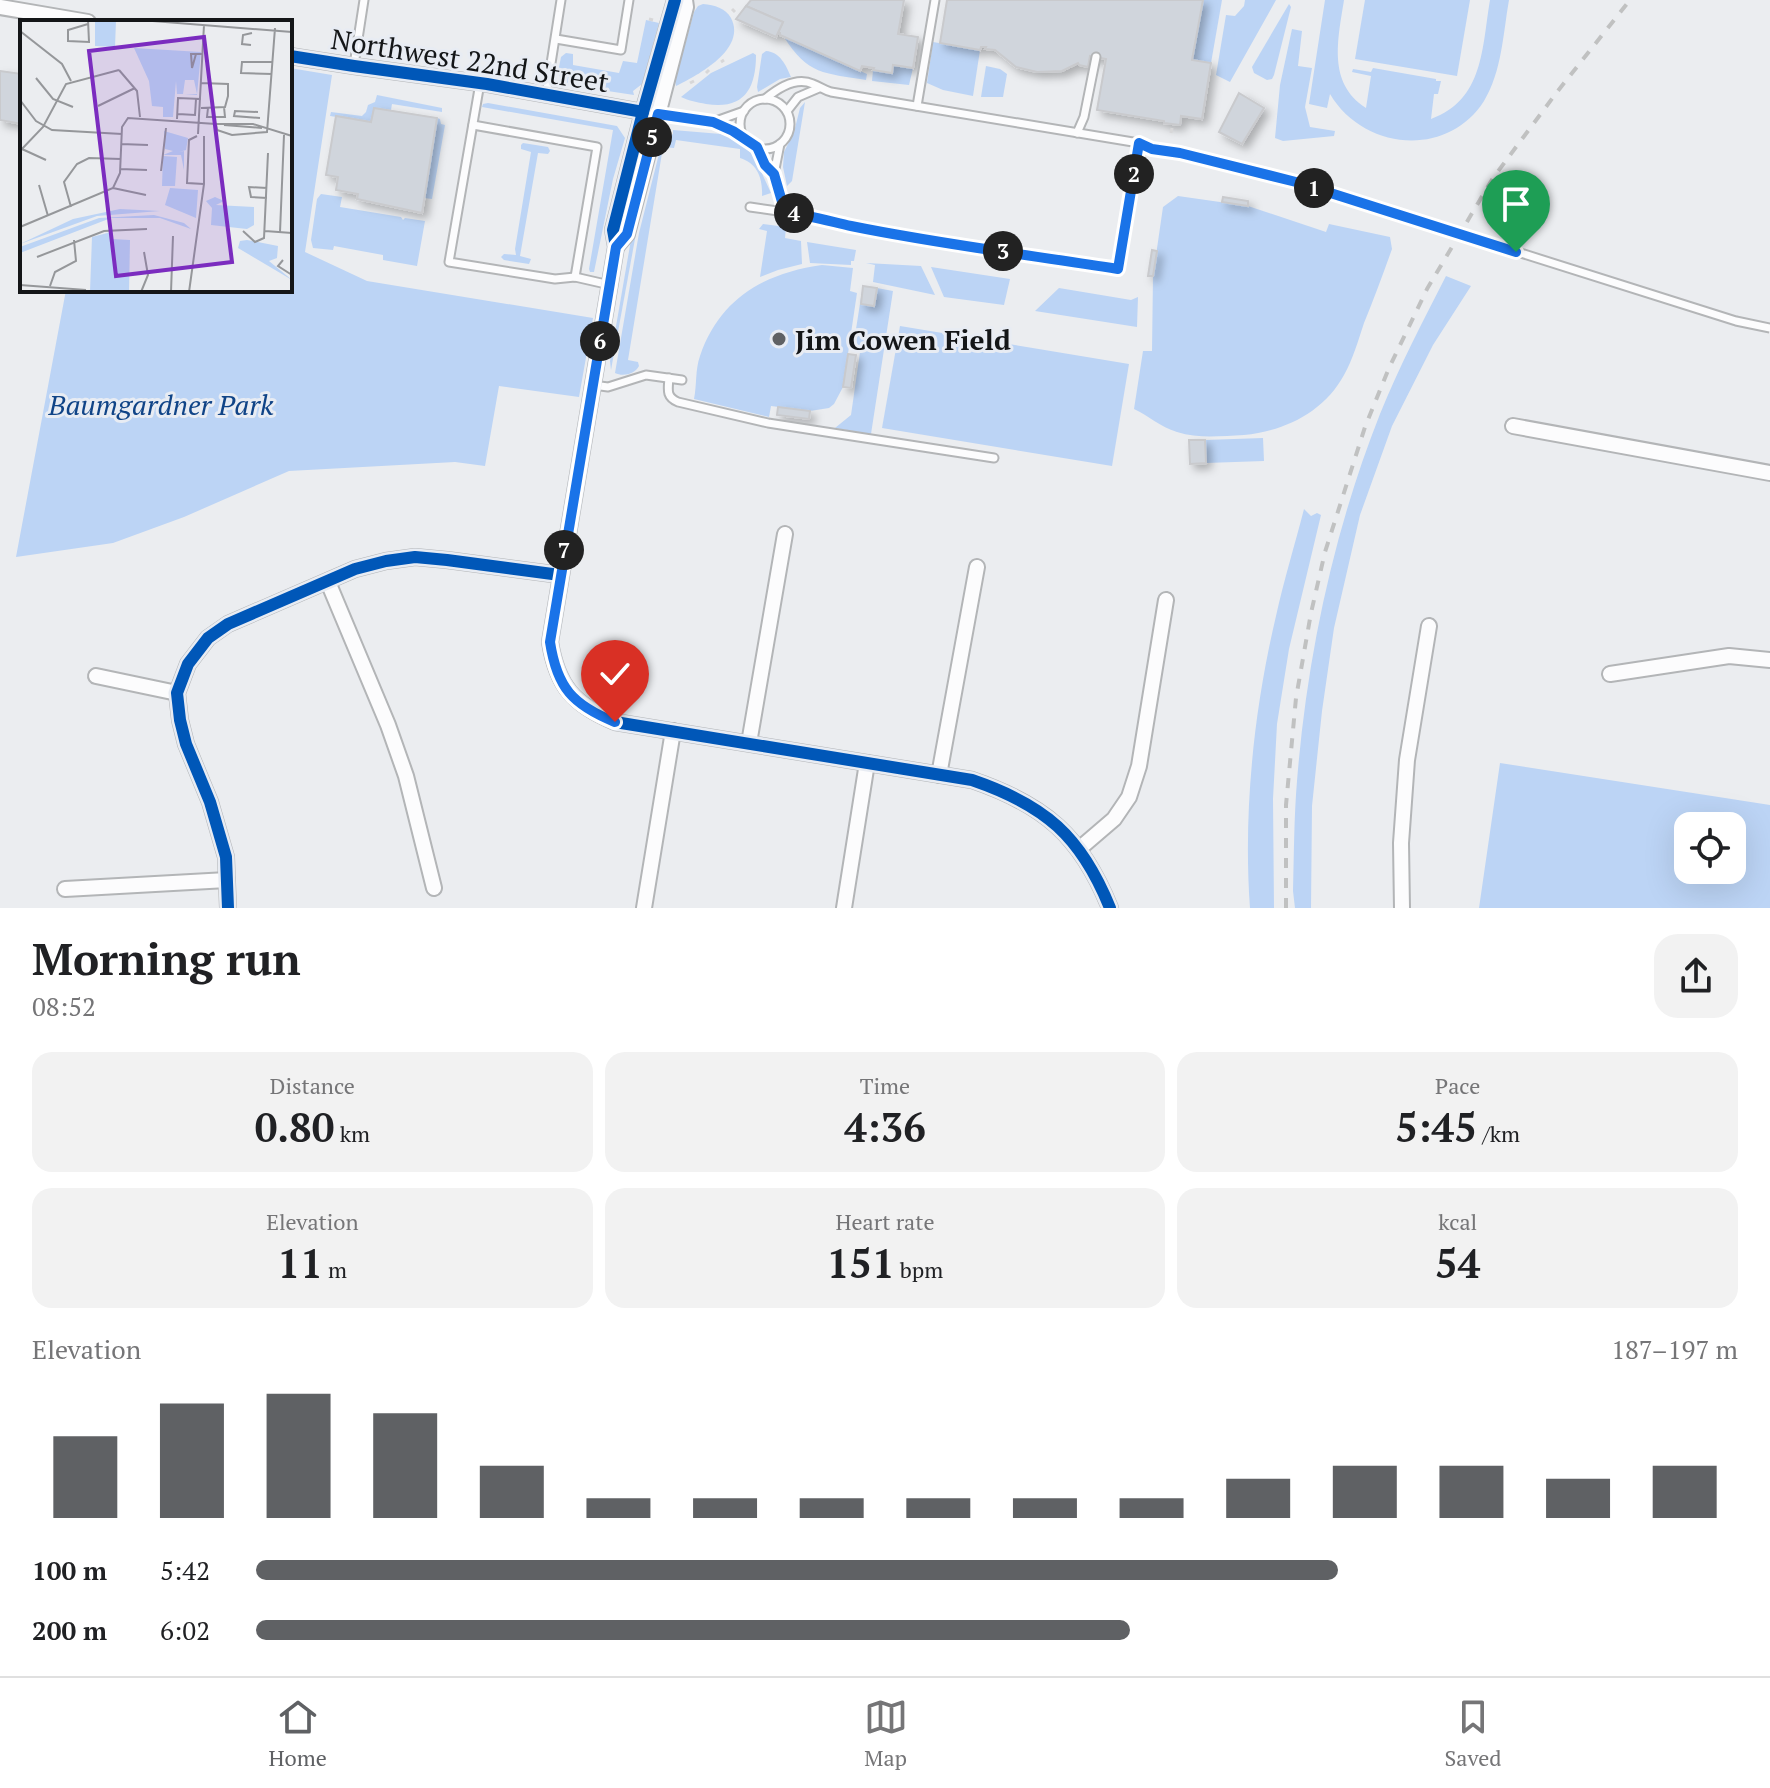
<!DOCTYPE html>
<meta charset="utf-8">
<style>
body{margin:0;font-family:"PT Serif",serif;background:#f2f2f2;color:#202124;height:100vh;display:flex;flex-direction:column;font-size:30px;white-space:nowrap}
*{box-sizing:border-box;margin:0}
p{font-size:26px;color:#757577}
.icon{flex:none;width:44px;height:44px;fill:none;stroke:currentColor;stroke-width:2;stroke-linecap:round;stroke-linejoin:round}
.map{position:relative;height:908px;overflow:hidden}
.side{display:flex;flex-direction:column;background:#fff;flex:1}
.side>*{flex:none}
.buttons{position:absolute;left:1674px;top:812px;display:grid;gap:16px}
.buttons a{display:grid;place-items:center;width:72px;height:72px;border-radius:16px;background:#fff;box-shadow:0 8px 32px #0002;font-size:40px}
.pin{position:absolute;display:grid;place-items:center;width:68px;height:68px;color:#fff;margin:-82px -34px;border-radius:50% 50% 50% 0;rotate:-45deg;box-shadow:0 0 8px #0007}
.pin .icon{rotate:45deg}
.km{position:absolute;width:40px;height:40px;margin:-20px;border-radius:50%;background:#222;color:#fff;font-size:22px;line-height:40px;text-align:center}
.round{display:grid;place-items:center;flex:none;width:84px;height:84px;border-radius:24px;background:#f2f2f2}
.headline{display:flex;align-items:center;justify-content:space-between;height:136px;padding:0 32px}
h1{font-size:44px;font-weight:700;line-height:60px}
.figures{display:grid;grid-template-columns:repeat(3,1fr);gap:12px;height:136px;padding:8px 32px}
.figures div{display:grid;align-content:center;border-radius:20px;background:#f2f2f2;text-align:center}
.figures b{font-size:40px;font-weight:700}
.figures small{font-size:22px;font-weight:400}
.figures p{font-size:22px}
.chart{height:224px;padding:16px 32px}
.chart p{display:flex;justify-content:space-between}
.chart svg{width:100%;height:144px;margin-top:8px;stroke:#5f6164;stroke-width:6}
ul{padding:0 32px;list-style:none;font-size:26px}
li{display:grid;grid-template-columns:128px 96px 1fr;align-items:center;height:60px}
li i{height:20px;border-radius:10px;background:#5f6164}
.tab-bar{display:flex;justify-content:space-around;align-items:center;height:112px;border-top:2px solid #e0e0e0;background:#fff;font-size:22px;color:#757577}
.tab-bar a{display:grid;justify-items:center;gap:4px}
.tab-bar .selected{color:#5f6164}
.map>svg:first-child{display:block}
.green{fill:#bcd4f5;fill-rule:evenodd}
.building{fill:#d0d5dc;stroke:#c9cacd;stroke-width:2;filter:url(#shadow)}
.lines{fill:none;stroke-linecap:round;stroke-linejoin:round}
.lane-casing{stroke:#b3b5b7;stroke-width:11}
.street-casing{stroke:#b3b5b7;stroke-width:18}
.path{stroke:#d7d7d8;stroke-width:3;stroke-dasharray:6 6;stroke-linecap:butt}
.lane{stroke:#fcfcfd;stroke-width:7}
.street{stroke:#fcfcfd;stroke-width:14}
.rail{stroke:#c0c1c1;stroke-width:4;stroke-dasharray:10 10;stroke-linecap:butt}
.lane-bridge-casing{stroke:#b3b5b7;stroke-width:11;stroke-linecap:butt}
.lane-bridge{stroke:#fcfcfd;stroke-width:7}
.cycleway-casing{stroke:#e8ecf3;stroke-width:17}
.cycleway{stroke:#0057b8;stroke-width:12}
.route-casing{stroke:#fff;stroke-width:16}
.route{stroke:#1a73e8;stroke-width:10}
.poi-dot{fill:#5f6164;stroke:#e8ecf3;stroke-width:3}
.labels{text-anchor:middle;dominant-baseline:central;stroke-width:6;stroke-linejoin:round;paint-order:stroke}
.street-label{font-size:28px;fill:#141618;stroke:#e8ecf3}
.poi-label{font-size:28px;font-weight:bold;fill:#141618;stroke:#e8ecf3;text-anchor:start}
.park-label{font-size:28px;font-style:italic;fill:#104487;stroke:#e8ecf3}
.inset-road{fill:none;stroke:#95979a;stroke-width:2}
.view{fill:#7b2cbf;fill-opacity:0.15;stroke:#7b2cbf;stroke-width:4}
.inset-edge{fill:none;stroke:#141618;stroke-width:4}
</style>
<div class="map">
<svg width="1770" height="908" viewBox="0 0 1770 908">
<defs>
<filter id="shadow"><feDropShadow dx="5" dy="5" stdDeviation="4" flood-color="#0004"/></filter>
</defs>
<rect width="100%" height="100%" fill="#ebedf0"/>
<g class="green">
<polygon points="1203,0 1222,0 1211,63 1192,60"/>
<polygon points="1245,0 1276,0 1230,82 1216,75 1226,15 1235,16 1244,6"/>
<path d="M1325,0h19c-6,39 -17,83 22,108l5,-32 -19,-4 1,-3 18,3 2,-4 63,11v2h5l-3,13h-4l-3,25c53,-19 51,-72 59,-119h19c-6,34 -7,71 -25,101 -37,58 -121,49 -154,-7l-3,14 -18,-4z"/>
<polygon points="1365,0 1470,0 1457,76 1355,59"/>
<path d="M703,4c12,1 22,4 28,14 16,31 -33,57 -55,68l-1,-5 19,-69 4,-6z"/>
<polygon points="1289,4 1291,7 1274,75 1272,79 1267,80 1254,73 1252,67"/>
<polygon points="646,20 659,23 642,84 633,91 634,95 568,85 561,80 558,72 561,57 566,53 573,54 573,65 619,73 623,61 637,63"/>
<polygon points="1292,29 1302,31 1298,66 1312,68 1305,107 1310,127 1335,131 1334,136 1283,141 1275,138 1280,85"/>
<path d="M784,37l83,37 -1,6c-42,-7 -58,-5 -82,-43z"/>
<polygon points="933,42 980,50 973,96 943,90 927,83"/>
<path d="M766,51c14,1 20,14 25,26l-11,2 -22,13 -1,-5 5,-33z"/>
<path d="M753,53l3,2c0,35 -13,55 -50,49 -9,-2 -17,-3 -25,-7l30,-24z"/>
<polygon points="893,65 913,68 909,85 872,81 873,70 891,73"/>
<polygon points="986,66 1000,69 1007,74 1003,97 981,97"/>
<polygon points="290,68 332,75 305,252 367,281 593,318 579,397 499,386 485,466 455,462 289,471 184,517 113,543 16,557 66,290 290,290"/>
<polygon points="377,95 442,108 442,112 392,104 391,110 374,108 371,122 330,116 331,112 362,116 366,112 368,105 375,102"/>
<polygon points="805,102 792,181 787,186 783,167 784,152 794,132 800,108"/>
<polygon points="488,103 617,126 625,138 613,179 594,272 590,272 589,269 613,130 482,107 483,104"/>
<polygon points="437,118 440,119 441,124 445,125 432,199 424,198"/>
<path d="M673,130l48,4 16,6 17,16 17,37 -9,3c1,-18 -5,-33 -22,-38v-9l-64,-9 -2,8 -11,-1 -35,213 10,2 1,4c-4,8 -16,11 -24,7l24,-140 22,-87 4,-7 8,-5z"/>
<polygon points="523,143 548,147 550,151 548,154 538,153 520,256 531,259 529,264 504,260 501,257 504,254 516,255 515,249 531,152 521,149 521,145"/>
<polygon points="321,194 342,197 340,207 401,217 403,220 405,218 425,221 417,266 383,260 383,255 334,246 333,250 313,248 311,240 317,199"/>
<path d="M1178,196l70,10 78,26 3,-8 61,13 2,12c-9,25 -18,50 -28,74 -6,18 -11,36 -20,52 -20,37 -59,56 -100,60 -23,1 -45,4 -67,-3 -17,-5 -28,-16 -43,-23l9,-58h9l1,-75 10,-69z"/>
<polygon points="763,224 786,227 785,238 801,241 802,264 778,270 760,277 767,231 759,229"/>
<polygon points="633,228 637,228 611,370 610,361"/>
<polygon points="807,242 856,250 854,261 851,261 851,265 810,263"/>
<polygon points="866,263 921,266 935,295 873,282 875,265"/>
<path d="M822,265l31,3 -3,23 7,2 -14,94 -9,17 -5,4 -19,3 -39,-5 -2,11 -75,-18c3,-14 1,-29 6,-43 20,-58 65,-83 122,-91z"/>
<polygon points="931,267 1010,279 1004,305 944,297"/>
<path d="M1446,276l25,10 -38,59 -41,81 -32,89 -26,113 -12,83 -10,95 -1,102h-16l-2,-17c1,-37 1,-74 4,-110 10,-125 37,-251 83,-367 19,-47 43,-93 66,-138z"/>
<polygon points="877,288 893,291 871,434 835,428 851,415 860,352 859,349 853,348 862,291 861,304 873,306"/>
<polygon points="1059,288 1131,300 1138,297 1137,327 1035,311"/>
<polygon points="900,326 1129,364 1112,466 882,428"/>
<polygon points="1263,438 1264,461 1206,463 1205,440"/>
<path d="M1304,509l7,7 6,-3 4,2 -32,134 -12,75 -4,75 1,109h-24c-7,-96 4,-199 26,-292 8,-36 19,-72 28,-107z"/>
<path d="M1500,763l270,42v103h-291zM1688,826h44v44h-44z"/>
</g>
<g class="building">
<polygon points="751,0 904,0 898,34 918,37 913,68 893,65 892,73 873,70 874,68 862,66 860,71 780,35 780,33 778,33 783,22 746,6"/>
<polygon points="947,0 1203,0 1192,60 1211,63 1202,119 1181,116 1180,125 1164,123 1164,121 1097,110 1106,59 1090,56 1088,67 1079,65 1078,63 1062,71 1037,72 1016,67 995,50 985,49 986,47 981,47 980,50 940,43"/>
<polygon points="746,6 783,22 776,37 736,19"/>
<polygon points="0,71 22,74 22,124 0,120"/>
<polygon points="1239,93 1264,108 1242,144 1219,132"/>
<polygon points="374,108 437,118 422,213 357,199 358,194 336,190 338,177 326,175 336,116 371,122"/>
<polygon points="1223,197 1248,201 1248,206 1222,202"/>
<polygon points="1152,250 1157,251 1153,276 1148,276"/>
<polygon points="863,286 877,288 874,306 861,304"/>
<polygon points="848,354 856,355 851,388 843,387"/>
<polygon points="778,407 810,411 809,419 777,415"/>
<polygon points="1189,440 1205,440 1206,463 1190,464"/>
</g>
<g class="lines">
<g class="lane-casing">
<g id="lane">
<polyline points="556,39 621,50 629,0"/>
<polyline points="354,65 364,0"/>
<polyline points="480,83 449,262 555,279 575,277 610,285"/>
<polyline points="546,95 561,0"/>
<path d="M765,99c13,-11 31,-23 48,-15 6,2 11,6 18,8l308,51 13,6 28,4 116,29"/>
<circle cx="765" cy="124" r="25"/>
<polyline points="917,106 935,0"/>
<polyline points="787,111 798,97 819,88"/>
<polyline points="643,112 713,122 744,137"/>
<polyline points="713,122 744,111"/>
<polyline points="473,125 597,147 575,277"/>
<polyline points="1077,133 1084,117 1096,57"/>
<polyline points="780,144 774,174 785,212 812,216 850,226 1118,269 1139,143"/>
<polyline points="757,147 765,165 774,174"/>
<polyline points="750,207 785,212"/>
<path d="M669,378c-1,12 -3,19 9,24l90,21 226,35"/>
<polyline points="593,385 608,387 646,375 682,380"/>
</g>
</g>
<g class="street-casing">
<g id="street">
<path d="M675,0l-32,112 -30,118 3,17 -66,395c7,44 24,63 65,80l357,58c73,25 109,56 138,128"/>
<polyline points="0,7 88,22"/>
<polyline points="290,56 354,66 487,84 643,112"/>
<polyline points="616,247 627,234 686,7 685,0"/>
<polyline points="1513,426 1770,473"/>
<polyline points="328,582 388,725 406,776 434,888"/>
<polyline points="1610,674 1729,656 1770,660"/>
<polyline points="96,676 177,693"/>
<polyline points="749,743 785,534"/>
<polyline points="939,775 977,567"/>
<polyline points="1079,849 1114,819 1129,797 1139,766 1166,600"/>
<polyline points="65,889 227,880"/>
<polyline points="228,908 226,857 210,802 186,744 180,720 177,693 188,664 208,638 228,624 355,569 386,561 415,557 447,560 560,575"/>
<polyline points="644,908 673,731"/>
<polyline points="844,908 867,763"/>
<polyline points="1402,908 1401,843 1407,760 1429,626"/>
</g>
</g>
<g class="path">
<polyline points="732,9 735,12"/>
<polyline points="649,19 653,20"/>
<polyline points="721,62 724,60"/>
<polyline points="706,73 709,70"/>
<polyline points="690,83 694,81"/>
<polyline points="1171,133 1172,128"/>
</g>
<use href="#lane" class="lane"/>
<use href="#street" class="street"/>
<polyline class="rail" points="1286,908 1286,805 1296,698 1311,613 1325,552 1365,427 1389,368 1427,289 1493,178 1557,92 1630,0"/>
<g class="lane-bridge-casing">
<polyline id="lane-bridge" points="1296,182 1736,321 1770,328"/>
</g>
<use href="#lane-bridge" class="lane-bridge"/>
<g class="cycleway-casing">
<g id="cycleway">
<path d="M675,0l-32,112 -30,118 3,17 -66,395c7,44 24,63 65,80l357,58c73,25 109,56 138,128"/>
<polyline points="290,56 354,66 487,84 643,112"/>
<polyline points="228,908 226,857 210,802 186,744 180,720 177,693 188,664 208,638 228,624 355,569 386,561 415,557 447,560 560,575"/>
</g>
</g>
<use href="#cycleway" class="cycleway"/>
</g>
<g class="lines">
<g class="route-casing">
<path id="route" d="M615,722c-42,-17 -58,-34 -65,-80l66,-395 11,-13 31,-120 55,8 20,9 24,16 8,18 9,9 11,38c22,3 44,9 66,14 88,18 178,29 267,43l21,-126 13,6 28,4 116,29 220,70"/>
</g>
<use href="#route" class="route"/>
</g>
<circle class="poi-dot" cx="779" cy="339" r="8"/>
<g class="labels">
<g class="street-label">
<text transform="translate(470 60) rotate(9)">Northwest 22nd Street</text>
</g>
<g class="poi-label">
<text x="795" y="339">Jim Cowen Field</text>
</g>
<g class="park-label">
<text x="161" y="404">Baumgardner Park</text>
</g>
</g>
<g transform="translate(20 20)">
<rect width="272" height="272" fill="#ebedf0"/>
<path d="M75,0l21,1 -1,26 -20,-1zM114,28l67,4 -4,43h-12l12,-1 -3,-14h-9l-2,14h-6l-1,-13 -3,36h-10v-10l-11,-1 -3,-25zM144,111l24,7 -2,12 -7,2 5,-1v19l-3,-15h-18l10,-4 -8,-2zM143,136l14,1 -2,29h-13zM150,168l28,2 -2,28 -31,-13zM195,177l9,4 -8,4 38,2v18l-7,4 -36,-4 1,-17 -6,-7zM100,189l40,2 -63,5 -77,28 53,-25zM134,195l30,8 7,6 -31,-11h-49l-91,35v-6l79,-29zM91,212l1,7 18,1 -1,52h-39l2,-55zM227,220l31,6 -1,12 -8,3 23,19 -54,-32 2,-7z" fill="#bcd4f5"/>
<path class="inset-road" d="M68,0l1,22 -21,-1v-11l20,-6M120,0l152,12M0,11l42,33 9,17M231,25l-9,-1 1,-9 9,-2M176,34l-4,14 -1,-14h11M99,50l18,21 3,26M252,54l-31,-1 1,-11h31M16,58l17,21 20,8M0,80l16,21 16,9 70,4M78,86l37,-18M181,88l24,-1 3,-11v-12l-27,-1M188,88l-1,9h18l-1,-10M238,92l-23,-1 -1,5 26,2M158,94l17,1 1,-16M157,99l1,-21 23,1M195,104h38l39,12M196,104l1,6 15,5 35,-3 8,-104M204,105l38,3M178,114l6,-109M177,116l-8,4 -2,43 17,1M101,124l27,1M2,129l24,11M0,131l23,-24 23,-43 53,-14M100,149l27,1M141,151l5,-43M19,165l9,31M93,168l33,7M247,178l-16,-1 -2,-10 18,1M51,187l-7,-25 13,-18 12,-6 32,1M0,207l93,-39 7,-15 2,-46 6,-9 88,6M223,211l12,11 9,-4 4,-85M245,211l27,2M260,212l4,-97M17,237l67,-26 43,-2M263,240l-5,6 14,9M0,265l66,5M30,266l5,-14 21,-11 -2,-21M121,272l7,-17 -4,-23M151,272l2,-56M169,272l15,-108v-48"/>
<path class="view" d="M184,17l28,225 -116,14 -27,-225z"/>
<rect width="272" height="272" class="inset-edge"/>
</g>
</svg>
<div class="buttons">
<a><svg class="icon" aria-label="locate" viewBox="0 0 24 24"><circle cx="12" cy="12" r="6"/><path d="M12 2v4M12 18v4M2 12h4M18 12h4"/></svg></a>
</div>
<div class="pin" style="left:1516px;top:252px;background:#1e9e55"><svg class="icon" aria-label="arrive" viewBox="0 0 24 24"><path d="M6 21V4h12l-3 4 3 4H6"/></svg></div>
<div class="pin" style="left:615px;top:722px;background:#d93025"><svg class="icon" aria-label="check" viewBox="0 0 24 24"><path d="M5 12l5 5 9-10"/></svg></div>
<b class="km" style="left:1314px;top:188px">1</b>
<b class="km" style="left:1134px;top:174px">2</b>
<b class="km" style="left:1003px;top:251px">3</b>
<b class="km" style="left:794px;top:213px">4</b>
<b class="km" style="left:652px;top:137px">5</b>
<b class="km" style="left:600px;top:341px">6</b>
<b class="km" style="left:564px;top:550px">7</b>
</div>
<section class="side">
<div class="headline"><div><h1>Morning run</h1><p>08:52</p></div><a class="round"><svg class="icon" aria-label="share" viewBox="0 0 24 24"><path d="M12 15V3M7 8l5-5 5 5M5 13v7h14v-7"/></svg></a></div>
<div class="figures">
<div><p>Distance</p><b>0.80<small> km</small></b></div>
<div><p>Time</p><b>4:36</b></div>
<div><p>Pace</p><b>5:45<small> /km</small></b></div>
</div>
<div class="figures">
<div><p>Elevation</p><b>11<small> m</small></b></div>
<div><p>Heart rate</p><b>151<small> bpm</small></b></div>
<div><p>kcal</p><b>54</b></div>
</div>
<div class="chart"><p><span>Elevation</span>187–197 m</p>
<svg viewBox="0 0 160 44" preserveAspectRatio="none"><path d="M5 44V19M15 44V9M25 44V6M35 44V12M45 44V28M55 44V38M65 44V38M75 44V38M85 44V38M95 44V38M105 44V38M115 44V32M125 44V28M135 44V28M145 44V32M155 44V28"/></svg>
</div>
<ul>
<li><b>100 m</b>5:42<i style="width:73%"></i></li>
<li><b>200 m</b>6:02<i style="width:59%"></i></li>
</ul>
</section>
<nav class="tab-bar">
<a class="selected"><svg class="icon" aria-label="home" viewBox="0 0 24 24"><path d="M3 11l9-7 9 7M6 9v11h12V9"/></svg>Home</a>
<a><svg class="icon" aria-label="map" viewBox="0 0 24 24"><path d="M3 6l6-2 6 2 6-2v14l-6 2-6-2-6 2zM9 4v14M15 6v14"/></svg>Map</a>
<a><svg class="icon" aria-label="saved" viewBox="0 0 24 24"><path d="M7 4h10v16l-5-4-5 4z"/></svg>Saved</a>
</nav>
